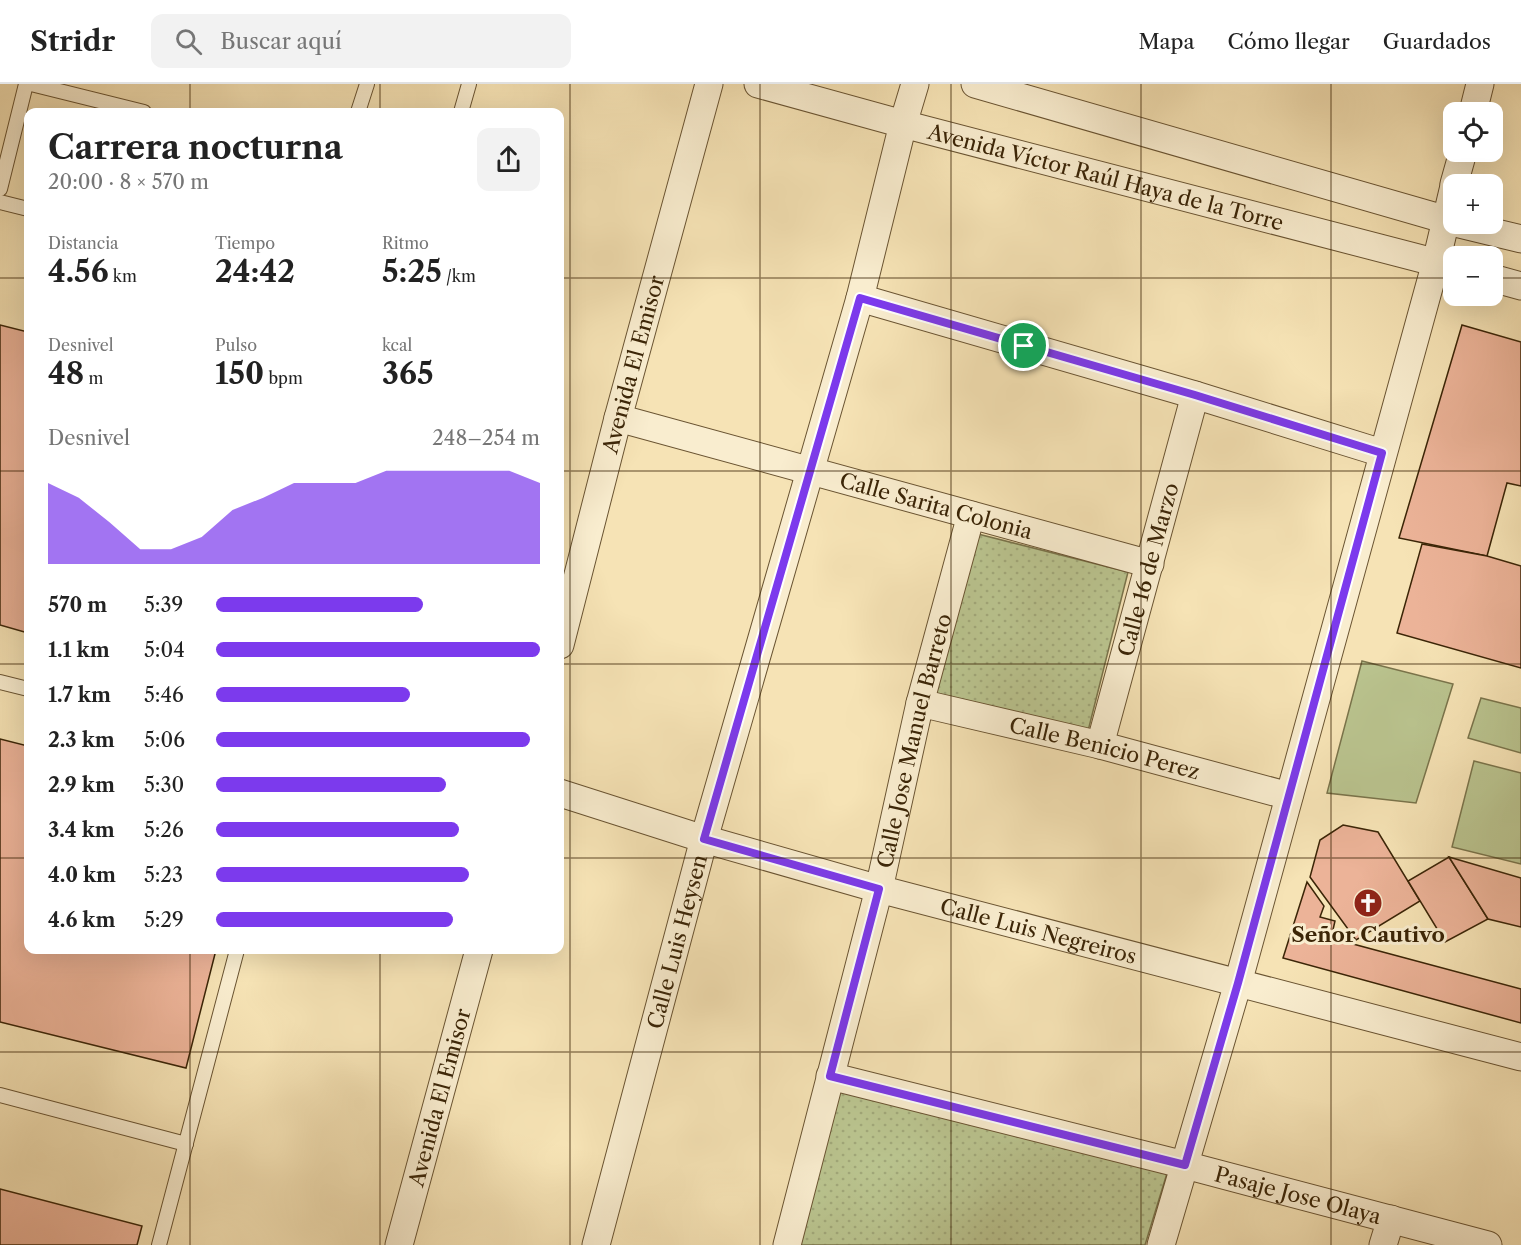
<!DOCTYPE html>
<html lang="es">
<meta charset="utf-8">
<style>
body{margin:0;font-family:"Libre Caslon Text",serif;background:#f2f2f2;color:#222;height:100vh;display:flex;flex-direction:column;font-size:22px;white-space:nowrap}
*{box-sizing:border-box;margin:0}
p{font-size:20px;color:#767676}
.icon{flex:none;width:33px;height:33px;fill:none;stroke:currentColor;stroke-width:2;stroke-linecap:round;stroke-linejoin:round}
.map{position:relative;flex:1;overflow:hidden}
.side{position:absolute;left:24px;top:24px;width:540px;height:846px;display:flex;flex-direction:column;background:#fff;border-radius:12px;box-shadow:0 6px 24px #0002}
.side>*{flex:none}
.tools{position:absolute;left:1443px;top:18px;display:grid;gap:12px}
.tools a{display:grid;place-items:center;width:60px;height:60px;border-radius:12px;background:#fff;box-shadow:0 6px 24px #0002;font-size:30px}
.pin{position:absolute;display:grid;place-items:center;width:51px;height:51px;color:#fff;margin:-26px;border:3px solid #fff;border-radius:50%;box-shadow:0 2px 6px #0007}
.round{display:grid;place-items:center;flex:none;width:63px;height:63px;border-radius:12px;background:#f2f2f2}
.summary{display:flex;align-items:center;justify-content:space-between;height:102px;padding:0 24px}
h1{font-size:33px;font-weight:800;line-height:45px}
.figures{display:grid;grid-template-columns:repeat(3,1fr);gap:9px;height:102px;padding:6px 24px}
.figures div{display:grid;align-content:center}
.figures b{font-size:30px;font-weight:800}
.figures small{font-size:16px;font-weight:400}
.figures p{font-size:16px}
.chart{height:168px;padding:12px 24px}
.chart p{display:flex;justify-content:space-between}
.chart svg{width:100%;height:108px;margin-top:6px;fill:#7c3aed;opacity:.7}
ul{padding:0 24px;list-style:none;font-size:20px}
li{display:grid;grid-template-columns:96px 72px 1fr;align-items:center;height:45px}
li i{height:15px;border-radius:8px;background:#7c3aed}
header{display:flex;align-items:center;gap:36px;box-sizing:border-box;height:84px;padding:0 30px;background:#fff;border-bottom:2px solid #e0e0e0}
header strong{font-size:28px}
nav{display:flex;gap:33px;margin-inline-start:auto;font-size:21px}
.search{width:420px;height:54px;background:#f2f2f2;display:flex;align-items:center;gap:15px;box-sizing:border-box;padding:0 21px;border-radius:12px;color:#767676;font-size:22px}
.map>svg:first-child{display:block}
.grass{fill:#bac48f;stroke:#7a744b;stroke-width:1.5}
.park{fill:url(#park-dots);stroke:#7a744b;stroke-width:1.5}
.building{fill:#ecb398;stroke:#3b2507;stroke-width:1.5}
.lines{fill:none;stroke-linecap:round;stroke-linejoin:round}
.service-casing{stroke:#6a5432;stroke-width:16}
.minor-casing{stroke:#6a5432;stroke-width:29}
.service{stroke:#f9edcf;stroke-width:14}
.minor{stroke:#f9edcf;stroke-width:27}
.route-casing{stroke:#fff;stroke-width:12}
.route{stroke:#7c3aed;stroke-width:8}
.grid{fill:none;stroke:#3b2507;stroke-width:1.5;stroke-opacity:0.55}
.labels{text-anchor:middle;dominant-baseline:central;stroke-width:6;stroke-linejoin:round;paint-order:stroke}
.street-label{font-size:21px;fill:#3b2507;stroke:#f9edcf}
.poi-label{font-size:21px;font-weight:bold;fill:#3b2507;stroke:#f9edcf}
</style>
<header>
<strong>Stridr</strong>
<div class="search"><svg class="icon" aria-label="search" viewBox="0 0 24 24"><circle cx="10" cy="10" r="6"/><path d="M15 15l6 6"/></svg>Buscar aquí</div>
<nav><a>Mapa</a><a>Cómo llegar</a><a>Guardados</a></nav>
</header>
<div class="map">
<svg width="1521" height="1161" viewBox="0 0 1521 1161">
<defs>
<pattern id="park-dots" width="8" height="8" patternUnits="userSpaceOnUse" patternTransform="scale(1.5)"><rect width="8" height="8" fill="#bac48f"/><path d="M2 2h.1M6 6h.1" fill="none" stroke="#a1a87a" stroke-width="1.8" stroke-linecap="round"/></pattern>
</defs>
<rect width="100%" height="100%" fill="#f6e3b5"/>
<filter id="stains"><feTurbulence type="fractalNoise" baseFrequency=".00333" numOctaves="4"/><feColorMatrix values="0 0 0 0 .2 0 0 0 0 .09 0 0 0 0 .02 0 0 0 .5 -.17"/></filter>
<radialGradient id="worn" r=".72"><stop offset=".6" stop-color="#630" stop-opacity="0"/><stop offset="1" stop-color="#630" stop-opacity=".3"/></radialGradient>
<g class="grass">
<polygon points="1362,577 1453,600 1416,719 1327,709"/>
<polygon points="1481,614 1521,624 1521,669 1468,654"/>
<polygon points="1474,677 1521,689 1521,780 1452,763"/>
</g>
<g class="park">
<polygon points="974,449 1128,488 1087,651 929,612"/>
<polygon points="833,998 1168,1086 1145,1161 790,1161"/>
</g>
<g class="building">
<polygon points="0,241 28,248 28,549 0,541"/>
<polygon points="1462,241 1521,258 1521,402 1507,399 1487,472 1399,454"/>
<polygon points="1422,460 1487,472 1521,482 1521,584 1397,549"/>
<polygon points="0,655 28,662 28,866 216,866 186,984 0,938"/>
<polygon points="1343,741 1378,748 1420,817 1356,856 1310,793 1320,756"/>
<polygon points="1449,773 1488,835 1445,858 1408,797"/>
<polygon points="1449,773 1521,794 1521,843 1488,835"/>
<polygon points="1307,798 1324,822 1320,833 1335,837 1332,850 1353,860 1521,905 1521,939 1283,874"/>
<polygon points="0,1105 142,1142 137,1161 0,1161"/>
</g>
<g class="lines">
<g class="service-casing">
<g id="service">
<polyline points="31,0 144,28"/>
<polyline points="358,28 367,0"/>
<polyline points="461,28 469,0"/>
<polyline points="0,105 26,0"/>
<polyline points="0,118 28,125"/>
<polyline points="0,598 28,605"/>
<polyline points="0,1011 186,1060"/>
<polyline points="159,1161 237,866"/>
</g>
</g>
<g class="minor-casing">
<g id="minor">
<path id="s1" d="M758,0l145,40 550,143"/>
<polyline points="975,0 1454,138"/>
<polyline points="1473,28 1480,0"/>
<polyline points="1454,100 1463,68"/>
<polyline points="1459,140 1521,155"/>
<polyline points="1492,194 1521,202"/>
<polyline points="860,214 1195,311 1382,369"/>
<path id="s2" d="M618,334l532,146"/>
<path id="s3" d="M560,561l58,-227 91,-334"/>
<path id="s4" d="M920,619l180,42 189,51"/>
<path id="s5" d="M1100,661l95,-350"/>
<path id="s6" d="M560,709l144,46 175,50 642,168"/>
<path id="s7" d="M830,992l355,89 303,80"/>
<path id="s8" d="M399,1161l80,-295"/>
<path id="s9" d="M596,1161l108,-406 156,-541 43,-174 12,-40"/>
<path id="s10" d="M787,1161l92,-356 41,-186 51,-188"/>
<polyline points="1161,1161 1238,899 1436,178 1454,102"/>
<polyline points="1383,1161 1391,1135"/>
</g>
</g>
<use href="#service" class="service"/>
<use href="#minor" class="minor"/>
</g>
<g class="lines">
<g class="route-casing">
<polygon id="route" points="860,214 1195,311 1382,369 1238,899 1185,1081 830,992 879,805 704,755"/>
</g>
<use href="#route" class="route"/>
</g>
<path class="grid" d="M190,0v28M380,0v28M570,0v1161M760,0v1161M951,0v1161M1141,0v1161M1331,0v1161M0,194h28M560,194h894M1492,194h29M0,387h28M560,387h961M0,580h28M560,580h961M0,774h28M560,774h961M190,866v295M380,866v295M0,968h1521"/>
<defs>
<g id="church-disc" transform="scale(1.5)"><circle r="9.5" fill="#8f2418" stroke="#f9edcf"/><path d="M-1.2-6h2.4v3.5h3.3v2.4h-3.3V6h-2.4V-.1h-3.3v-2.4h3.3Z" fill="#fff"/></g>
</defs>
<g fill-rule="evenodd">
<use href="#church-disc" x="1368" y="819"/>
</g>
<g class="labels">
<g class="street-label">
<text stroke="none"><textPath href="#s1" startOffset="360">Avenida Víctor Raúl Haya de la Torre</textPath></text>
<text stroke="none"><textPath href="#s3" startOffset="290">Avenida El Emisor</textPath></text>
<text stroke="none"><textPath href="#s2" startOffset="330">Calle Sarita Colonia</textPath></text>
<text stroke="none"><textPath href="#s5" startOffset="182">Calle 16 de Marzo</textPath></text>
<text stroke="none"><textPath href="#s10" startOffset="520">Calle Jose Manuel Barreto</textPath></text>
<text stroke="none"><textPath href="#s4" startOffset="190">Calle Benicio Perez</textPath></text>
<text stroke="none"><textPath href="#s6" startOffset="498">Calle Luis Negreiros</textPath></text>
<text stroke="none"><textPath href="#s9" startOffset="314">Calle Luis Heysen</textPath></text>
<text stroke="none"><textPath href="#s8" startOffset="153">Avenida El Emisor</textPath></text>
<text stroke="none"><textPath href="#s7" startOffset="483">Pasaje Jose Olaya</textPath></text>
</g>
<g class="poi-label">
<text x="1368" y="850">Señor Cautivo</text>
</g>
</g>
<rect width="100%" height="100%" filter="url(#stains)"/>
<rect width="100%" height="100%" fill="url(#worn)"/>
</svg>
<div class="tools">
<a><svg class="icon" aria-label="locate" viewBox="0 0 24 24"><circle cx="12" cy="12" r="6"/><path d="M12 2v4M12 18v4M2 12h4M18 12h4"/></svg></a>
<a>+</a>
<a>−</a>
</div>
<div class="pin" style="left:1024px;top:262px;background:#1e9e55"><svg class="icon" aria-label="arrive" viewBox="0 0 24 24"><path d="M6 21V4h12l-3 4 3 4H6"/></svg></div>
<section class="side">
<div class="summary"><div><h1>Carrera nocturna</h1><p>20:00 · 8 × 570 m</p></div><a class="round"><svg class="icon" aria-label="share" viewBox="0 0 24 24"><path d="M12 15V3M7 8l5-5 5 5M5 13v7h14v-7"/></svg></a></div>
<div class="figures">
<div><p>Distancia</p><b>4.56<small> km</small></b></div>
<div><p>Tiempo</p><b>24:42</b></div>
<div><p>Ritmo</p><b>5:25<small> /km</small></b></div>
</div>
<div class="figures">
<div><p>Desnivel</p><b>48<small> m</small></b></div>
<div><p>Pulso</p><b>150<small> bpm</small></b></div>
<div><p>kcal</p><b>365</b></div>
</div>
<div class="chart"><p><span>Desnivel</span>248–254 m</p>
<svg viewBox="0 0 160 44" preserveAspectRatio="none"><path d="M0 44V11L10 17L20 27L30 38L40 38L50 33L60 22L70 17L80 11L90 11L100 11L110 6L120 6L130 6L140 6L150 6L160 11V44z"/></svg>
</div>
<ul>
<li><b>570 m</b>5:39<i style="width:64%"></i></li>
<li><b>1.1 km</b>5:04<i style="width:100%"></i></li>
<li><b>1.7 km</b>5:46<i style="width:60%"></i></li>
<li><b>2.3 km</b>5:06<i style="width:97%"></i></li>
<li><b>2.9 km</b>5:30<i style="width:71%"></i></li>
<li><b>3.4 km</b>5:26<i style="width:75%"></i></li>
<li><b>4.0 km</b>5:23<i style="width:78%"></i></li>
<li><b>4.6 km</b>5:29<i style="width:73%"></i></li>
</ul>
</section>
</div>
